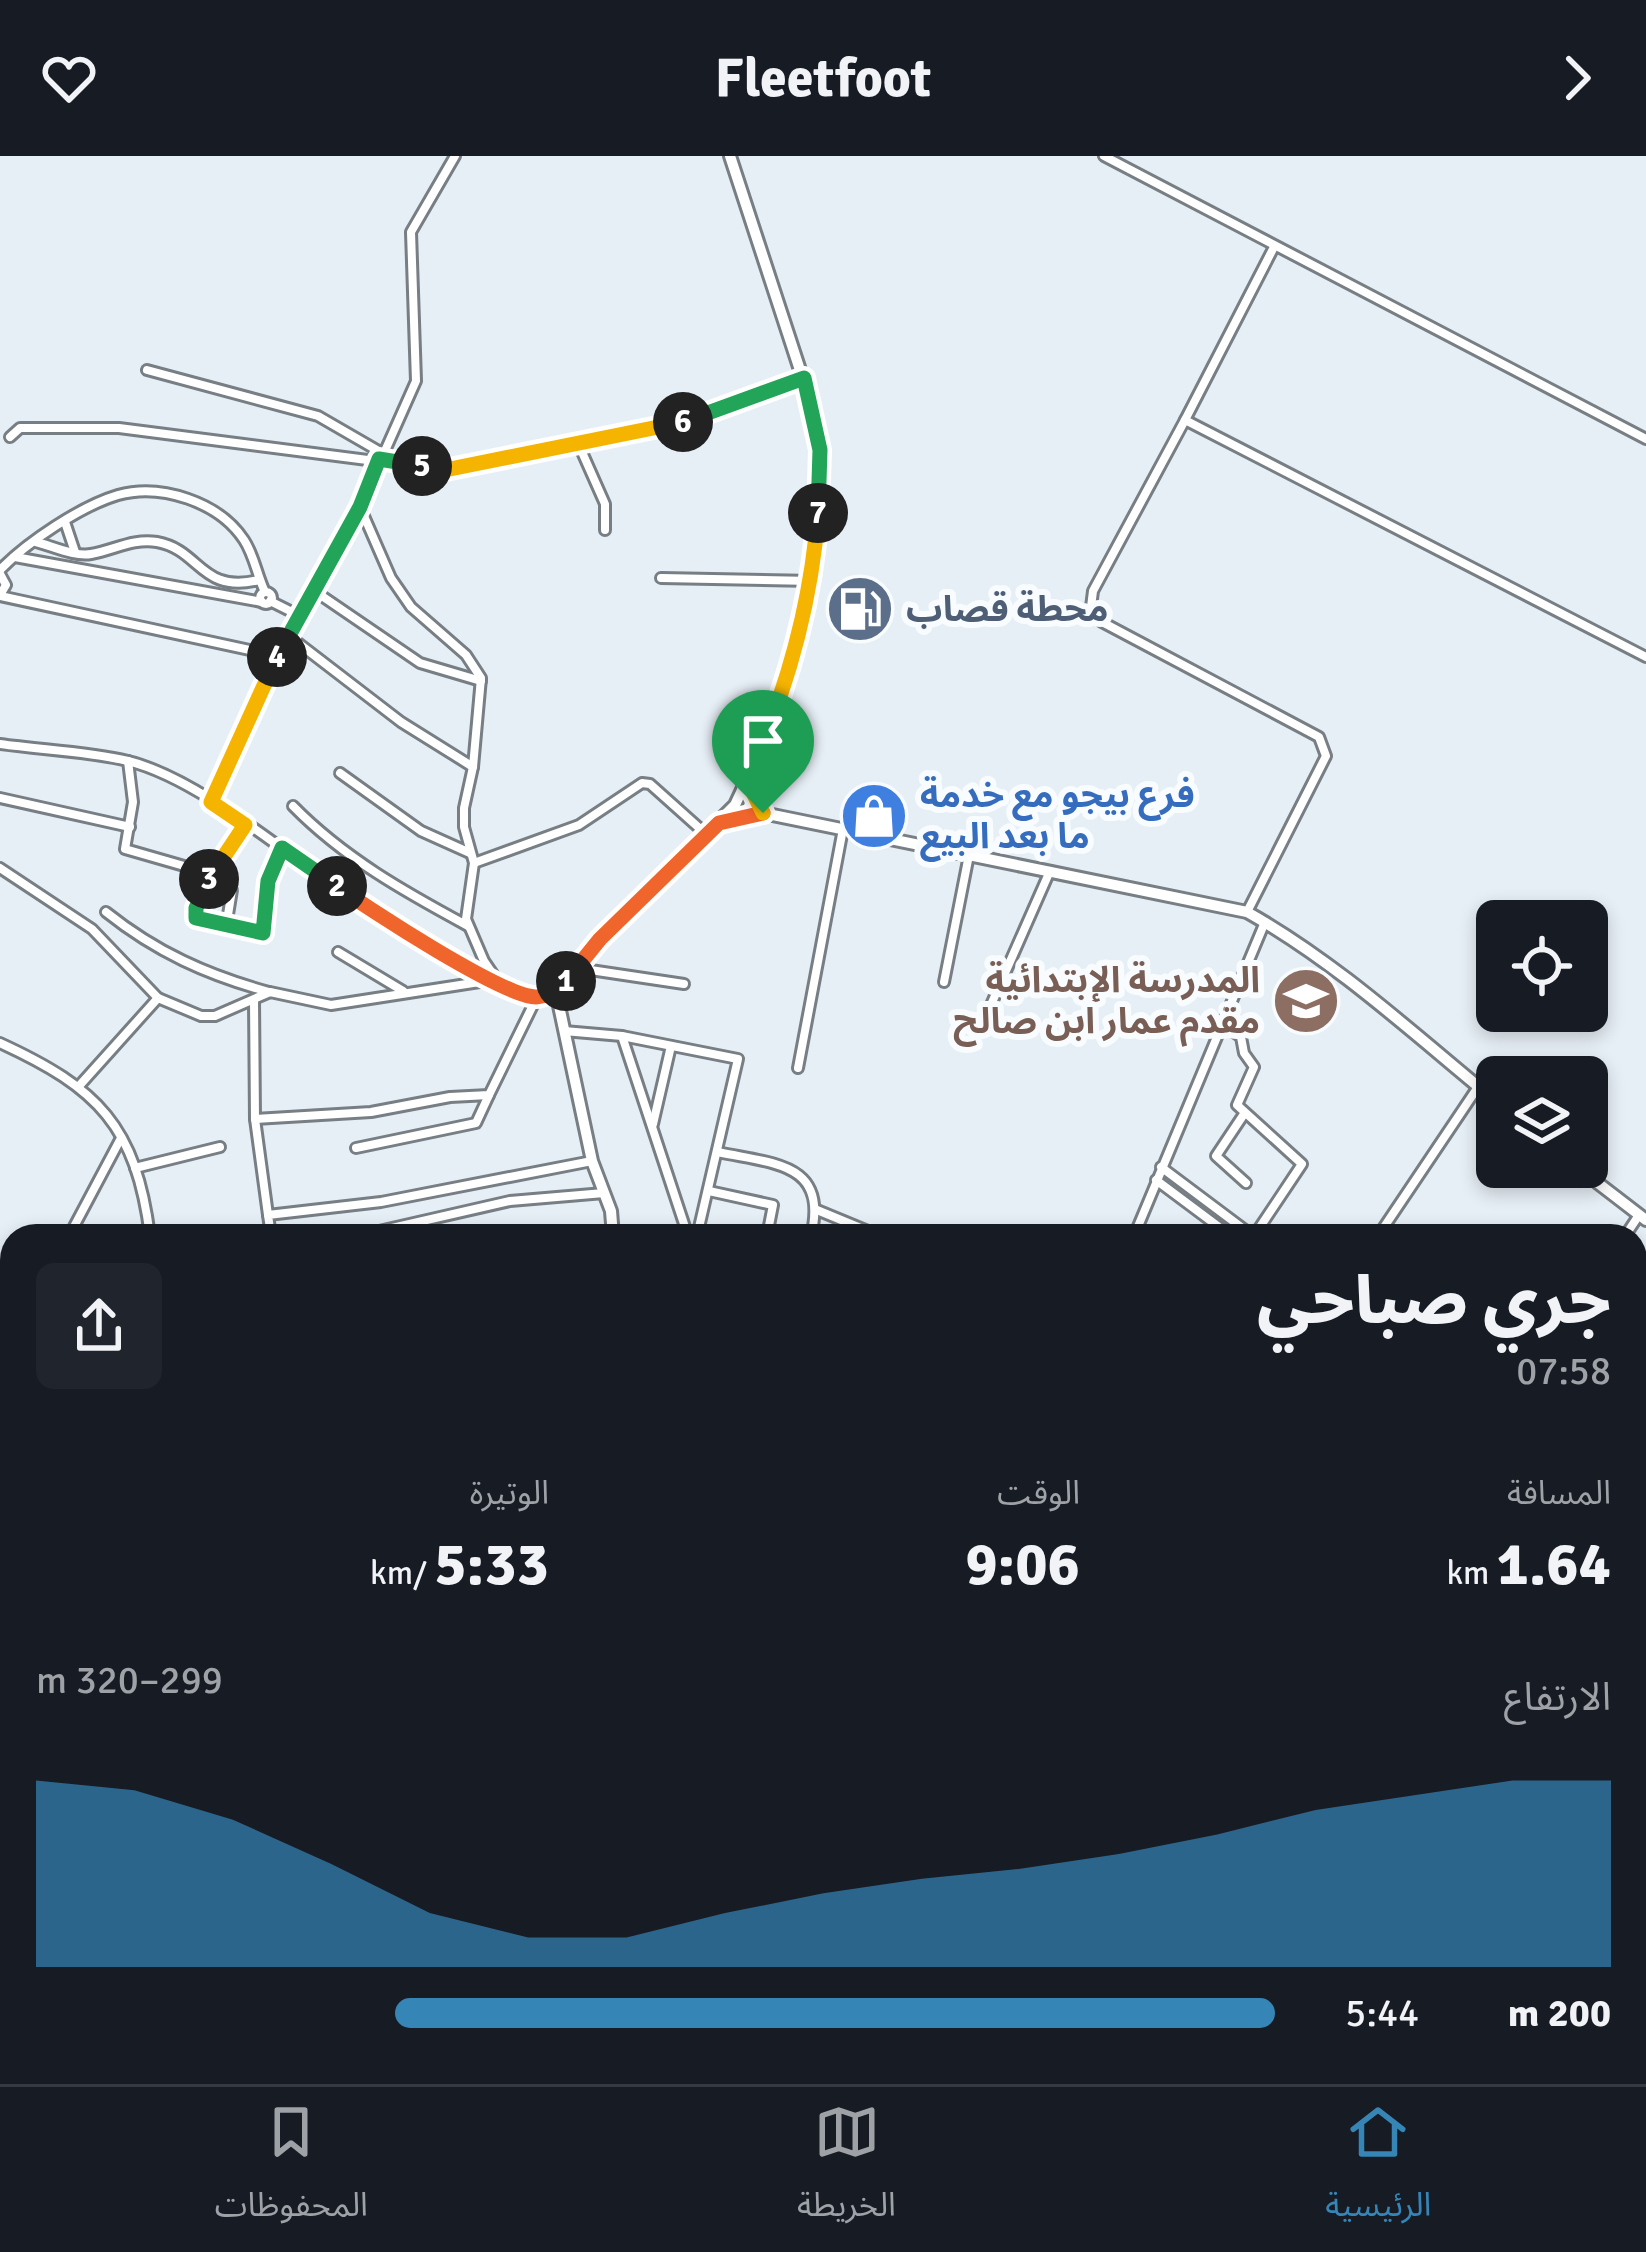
<!DOCTYPE html>
<html lang="ar">
<meta charset="utf-8">
<style>
body{margin:0;font-family:Signika,"Noto Sans Arabic",sans-serif;background:#20242c;color:#f1f3f6;direction:rtl;height:100vh;display:flex;flex-direction:column;font-size:45px;white-space:nowrap}
*{box-sizing:border-box;margin:0}
p{font-size:39px;color:#9ea1a6}
.icon{flex:none;width:66px;height:66px;fill:none;stroke:currentColor;stroke-width:2;stroke-linecap:round;stroke-linejoin:round}
.map{position:relative;flex:1;overflow:hidden;direction:ltr}
.drawer{position:absolute;left:0px;top:1068px;width:1647px;height:861px;display:flex;flex-direction:column;background:#171b24;border-radius:36px 36px 0 0;box-shadow:0 6px 18px #0003;direction:rtl}
.drawer>*{flex:none}
.buttons{position:absolute;left:1476px;top:744px;display:grid;gap:24px}
.buttons a{display:grid;place-items:center;width:132px;height:132px;border-radius:18px;background:#171b24;box-shadow:0 6px 18px #0003;font-size:60px}
.pin{position:absolute;display:grid;place-items:center;width:102px;height:102px;color:#fff;margin:-123px -51px;border-radius:50% 50% 50% 0;rotate:-45deg;box-shadow:0 0 12px #0007}
.pin .icon{rotate:45deg}
.km{position:absolute;width:60px;height:60px;margin:-30px;border-radius:50%;background:#222;color:#fff;font-size:33px;line-height:60px;text-align:center}
.round{display:grid;place-items:center;flex:none;width:126px;height:126px;border-radius:18px;background:#20242c}
.headline{display:flex;align-items:center;justify-content:space-between;height:204px;padding:0 36px}
h1{font-size:66px;font-weight:800;line-height:90px}
.stats{display:grid;grid-template-columns:repeat(3,1fr);gap:18px;height:204px;padding:12px 36px}
.stats div{display:grid;align-content:center}
.stats b{font-size:60px;font-weight:800}
.stats small{font-size:33px;font-weight:400}
.stats p{font-size:33px}
.chart{height:336px;padding:24px 36px}
.chart p{display:flex;justify-content:space-between}
.chart svg{width:100%;height:216px;margin-top:12px;fill:#3685b7;opacity:.7}
ul{padding:0 36px;list-style:none;font-size:39px}
li{display:grid;grid-template-columns:192px 144px 1fr;align-items:center;height:90px}
li i{height:30px;border-radius:15px;background:#3685b7}
header{display:flex;justify-content:space-between;align-items:center;height:156px;padding:0 36px;background:#171b24;font-size:54px;font-weight:800}
.menu{display:flex;justify-content:space-around;align-items:center;height:168px;border-top:3px solid #363941;background:#171b24;font-size:33px;color:#9ea1a6}
.menu a{display:grid;justify-items:center;gap:6px}
.menu .active{color:#3685b7}
.map>svg:first-child{display:block}
.green{fill:#d3e4c3}
.lines{fill:none;stroke-linecap:round;stroke-linejoin:round}
.stream{stroke:#7a8da2;stroke-width:3}
.street-casing{stroke:#777e84;stroke-width:14}
.secondary-casing{stroke:#777e84;stroke-width:16}
.street{stroke:#fff;stroke-width:8}
.secondary{stroke:#fff;stroke-width:10}
.split-1-casing{stroke:#fff;stroke-width:24}
.split-2-casing{stroke:#fff;stroke-width:24}
.split-3-casing{stroke:#fff;stroke-width:24}
.split-4-casing{stroke:#fff;stroke-width:24}
.split-5-casing{stroke:#fff;stroke-width:24}
.split-6-casing{stroke:#fff;stroke-width:24}
.split-7-casing{stroke:#fff;stroke-width:24}
.split-8-casing{stroke:#fff;stroke-width:24}
.split-1{stroke:#f0652b;stroke-width:15}
.split-2{stroke:#f0652b;stroke-width:15}
.split-3{stroke:#22a559;stroke-width:15}
.split-4{stroke:#f5b400;stroke-width:15}
.split-5{stroke:#22a559;stroke-width:15}
.split-6{stroke:#f5b400;stroke-width:15}
.split-7{stroke:#22a559;stroke-width:15}
.split-8{stroke:#f5b400;stroke-width:15}
.labels{text-anchor:middle;dominant-baseline:central;stroke-width:12;stroke-linejoin:round;paint-order:stroke}
.service-label{font-size:36px;font-weight:bold;fill:#4e5e75;stroke:#f8fcfe;text-anchor:start}
.shop-label{font-size:36px;font-weight:bold;fill:#366cbe;stroke:#f8fcfe;text-anchor:start}
.education-label{font-size:36px;font-weight:bold;fill:#785e54;stroke:#f8fcfe;text-anchor:end}
</style>
<header><svg class="icon" aria-label="forward" viewBox="0 0 24 24"><path d="M9 5l7 7-7 7"/></svg>Fleetfoot<svg class="icon" aria-label="heart" viewBox="0 0 24 24"><path d="M12 20l-8-8c-3-5 5-10 8-4 3-6 11-1 8 4z"/></svg></header>
<div class="map">
<svg width="1646" height="1928" viewBox="0 0 1646 1928">
<rect width="100%" height="100%" fill="#e7eff6"/>
<polygon class="green" points="0,1665 12,1669 12,1829 0,1841"/>
<g class="lines">
<g class="stream">
<polyline points="0,1408 12,1405"/>
<polyline points="1635,1860 1646,1854"/>
</g>
<g class="street-casing">
<g id="street">
<polyline points="455,0 411,76 416,225 360,351 391,422 411,451 466,499 481,522 473,611 464,652 464,671 474,707 466,763 484,805 501,830"/>
<polyline points="1104,0 1646,283"/>
<polyline points="147,214 318,260 382,297"/>
<polyline points="1185,264 1274,91"/>
<polyline points="10,281 20,272 119,272 445,314 697,263 803,223"/>
<polyline points="578,287 605,348 605,374"/>
<polyline points="65,366 75,396"/>
<path d="M36,386c16,4 39,15 55,12 23,-4 42,-16 66,-12 44,8 43,52 102,38"/>
<polyline points="15,401 262,446"/>
<path d="M0,414c27,-28 81,-64 118,-75 43,-12 101,7 126,45 10,15 13,35 21,52"/>
<polyline points="0,418 6,429 0,439"/>
<polyline points="661,422 813,425"/>
<circle cx="266" cy="442" r="6"/>
<polyline points="316,436 420,507 481,525"/>
<polyline points="0,440 277,500"/>
<polyline points="270,445 300,460"/>
<polyline points="289,480 401,566 473,611"/>
<path d="M0,588c42,6 87,7 128,17 77,19 172,106 241,149 39,24 82,41 117,71"/>
<polyline points="128,605 133,646 125,693 212,718"/>
<polyline points="340,617 421,675 470,697"/>
<polyline points="0,642 130,671"/>
<polyline points="211,646 259,533 360,352"/>
<path d="M293,650c51,52 112,86 175,120"/>
<path d="M245,669c-18,26 -49,60 -49,93l67,15 5,-52 14,-33"/>
<polyline points="474,707 579,669 642,627 650,628 707,679"/>
<polyline points="0,712 92,773 158,842"/>
<path d="M106,756c50,40 101,63 163,80"/>
<polyline points="1247,756 1326,600 1319,581 1102,466 1091,451 1093,435 1185,264 1646,501"/>
<polyline points="226,771 232,734"/>
<polyline points="338,796 403,835"/>
<polyline points="577,812 684,828"/>
<polyline points="944,826 969,699"/>
<polyline points="254,844 255,963 268,1059"/>
<polyline points="990,851 1050,715"/>
<polyline points="1222,868 1241,881 1244,897 1254,911 1237,949 1302,1008 1254,1080"/>
<polyline points="564,875 622,880 738,903 697,1080"/>
<polyline points="622,880 688,1080"/>
<path d="M0,887c98,45 136,83 150,193"/>
<polyline points="798,912 843,673"/>
<polyline points="79,930 158,842 201,860 215,860 270,836 331,849 486,825 537,841 562,832"/>
<polyline points="1244,958 1216,1000 1246,1027"/>
<polyline points="255,963 371,956 450,941 489,939 537,841"/>
<polyline points="653,968 671,890"/>
<polyline points="356,992 476,967 489,939"/>
<path d="M718,996c55,12 111,10 93,84"/>
<polyline points="1161,1011 1253,1080"/>
<polyline points="135,1012 220,991"/>
<polyline points="1156,1024 1231,1080"/>
<polyline points="709,1035 773,1049 767,1080"/>
<polyline points="817,1054 880,1080"/>
<polyline points="69,1080 121,982"/>
<polyline points="271,1080 268,1059 381,1046 592,1005"/>
<polyline points="357,1080 510,1045 604,1037"/>
<polyline points="1134,1080 1265,766"/>
<polyline points="1378,1080 1478,931"/>
<polyline points="1625,1080 1639,1059"/>
<polyline points="1635,1204 1646,1188"/>
<polyline points="0,1217 12,1193"/>
<polyline points="1635,1241 1646,1249"/>
<polyline points="0,1395 12,1389"/>
<polyline points="0,1475 12,1474"/>
<polyline points="0,1584 12,1588"/>
<polyline points="0,1893 12,1889"/>
<polyline points="351,1917 352,1928"/>
<polyline points="479,1917 480,1928"/>
<polyline points="586,1917 617,1928"/>
<polyline points="838,1917 846,1928"/>
<polyline points="927,1917 932,1928"/>
<polyline points="1113,1917 1120,1928"/>
<polyline points="988,1919 1013,1917"/>
<polyline points="796,1928 825,1917"/>
<polyline points="1052,1928 1053,1917"/>
<polyline points="1266,1928 1272,1917"/>
<polyline points="1316,1928 1322,1917"/>
</g>
</g>
<g class="secondary-casing">
<g id="secondary">
<polyline points="747,624 763,657"/>
<path d="M724,665l39,-8 484,99c91,51 169,124 250,190"/>
<polyline points="1577,1011 1646,1064"/>
<polyline points="613,1080 611,1055 592,1005 558,845 567,823 600,783 735,649 764,587 791,509 813,425 819,345 816,263 730,0"/>
<polyline points="0,1320 12,1318"/>
<polyline points="619,1928 622,1917"/>
</g>
</g>
<use href="#street" class="street"/>
<use href="#secondary" class="secondary"/>
</g>
<g class="lines">
<g class="split-1-casing">
<polyline id="split-1" points="566,825 600,783 719,667 763,657"/>
</g>
<g class="split-2-casing">
<path id="split-2" d="M337,730c31,23 167,111 199,111 8,0 20,-7 27,-9l3,-7"/>
</g>
<g class="split-3-casing">
<polyline id="split-3" points="209,723 196,752 196,762 263,777 268,725 282,692 337,730"/>
</g>
<g class="split-4-casing">
<polyline id="split-4" points="209,723 245,669 211,646 277,501"/>
</g>
<g class="split-5-casing">
<polyline id="split-5" points="277,501 360,351 379,303 422,310"/>
</g>
<g class="split-6-casing">
<polyline id="split-6" points="422,310 445,314 683,266"/>
</g>
<g class="split-7-casing">
<polyline id="split-7" points="683,266 804,222 820,294 818,357"/>
</g>
<g class="split-8-casing">
<path id="split-8" d="M763,657l-16,-33c39,-86 64,-172 71,-267"/>
</g>
<use href="#split-1" class="split-1"/>
<use href="#split-2" class="split-2"/>
<use href="#split-3" class="split-3"/>
<use href="#split-4" class="split-4"/>
<use href="#split-5" class="split-5"/>
<use href="#split-6" class="split-6"/>
<use href="#split-7" class="split-7"/>
<use href="#split-8" class="split-8"/>
</g>
<defs>
<g id="fuel-disc" transform="scale(3.45)"><circle r="9.5" fill="#5c6f8a" stroke="#f8fcfe"/><path d="M-5.5-6h7V0h2V4h1.3V-2.5L3-4.5l.8-.8L6-3V5H2.5V1h-1V6h-7ZM-4.2-4.7v3.2H.2V-4.7Z" fill="#fff"/></g>
<g id="shop-disc" transform="scale(3.45)"><circle r="9.5" fill="#3f7fe0" stroke="#f8fcfe"/><path d="M-5-2.5h2.3a2.7 3.5 0 0 1 5.4 0H5L5.5 6h-11ZM-1.5-2.5h3a1.5 2.3 0 0 0-3 0Z" fill="#fff"/></g>
<g id="school-disc" transform="scale(3.45)"><circle r="9.5" fill="#8d6e63" stroke="#f8fcfe"/><path d="M0-5L7-2L0 1L-7-2ZM-4 1L0 2.5L4 1V4Q0 6-4 4Z" fill="#fff"/></g>
</defs>
<g fill-rule="evenodd">
<use href="#fuel-disc" x="860" y="453"/>
<use href="#shop-disc" x="874" y="660"/>
<use href="#school-disc" x="1306" y="845"/>
</g>
<g class="labels">
<g class="service-label">
<text x="906" y="453">محطة قصاب</text>
</g>
<g class="shop-label">
<text x="920" y="639">فرع بيجو مع خدمة<tspan x="920" dy="41">ما بعد البيع</tspan></text>
</g>
<g class="education-label">
<text x="1260" y="824">المدرسة الإبتدائية<tspan x="1260" dy="41">مقدم عمار ابن صالح</tspan></text>
</g>
</g>
</svg>
<div class="buttons">
<a><svg class="icon" aria-label="locate" viewBox="0 0 24 24"><circle cx="12" cy="12" r="6"/><path d="M12 2v4M12 18v4M2 12h4M18 12h4"/></svg></a>
<a><svg class="icon" aria-label="layers" viewBox="0 0 24 24"><path d="M12 4l9 5-9 5-9-5zM3 14l9 5 9-5"/></svg></a>
</div>
<div class="pin" style="left:763px;top:657px;background:#1e9e55"><svg class="icon" aria-label="arrive" viewBox="0 0 24 24"><path d="M6 21V4h12l-3 4 3 4H6"/></svg></div>
<b class="km" style="left:566px;top:825px">1</b>
<b class="km" style="left:337px;top:730px">2</b>
<b class="km" style="left:209px;top:723px">3</b>
<b class="km" style="left:277px;top:501px">4</b>
<b class="km" style="left:422px;top:310px">5</b>
<b class="km" style="left:683px;top:266px">6</b>
<b class="km" style="left:818px;top:357px">7</b>
<section class="drawer">
<div class="headline"><div><h1>جري صباحي</h1><p>07:58</p></div><a class="round"><svg class="icon" aria-label="share" viewBox="0 0 24 24"><path d="M12 15V3M7 8l5-5 5 5M5 13v7h14v-7"/></svg></a></div>
<div class="stats">
<div><p>المسافة</p><b>1.64<small> km</small></b></div>
<div><p>الوقت</p><b>9:06</b></div>
<div><p>الوتيرة</p><b>5:33<small> /km</small></b></div>
</div>
<div class="chart"><p><span>الارتفاع</span>299–320 m</p>
<svg viewBox="0 0 160 44" preserveAspectRatio="none"><path d="M0 44V6L10 8L20 14L30 23L40 33L50 38L60 38L70 33L80 29L90 26L100 24L110 21L120 17L130 12L140 9L150 6L160 6V44z"/></svg>
</div>
<ul>
<li><b>200 m</b>5:44<i style="width:71%"></i></li>
</ul>
</section>
</div>
<nav class="menu">
<a class="active"><svg class="icon" aria-label="home" viewBox="0 0 24 24"><path d="M3 11l9-7 9 7M6 9v11h12V9"/></svg>الرئيسية</a>
<a><svg class="icon" aria-label="map" viewBox="0 0 24 24"><path d="M3 6l6-2 6 2 6-2v14l-6 2-6-2-6 2zM9 4v14M15 6v14"/></svg>الخريطة</a>
<a><svg class="icon" aria-label="saved" viewBox="0 0 24 24"><path d="M7 4h10v16l-5-4-5 4z"/></svg>المحفوظات</a>
</nav>
